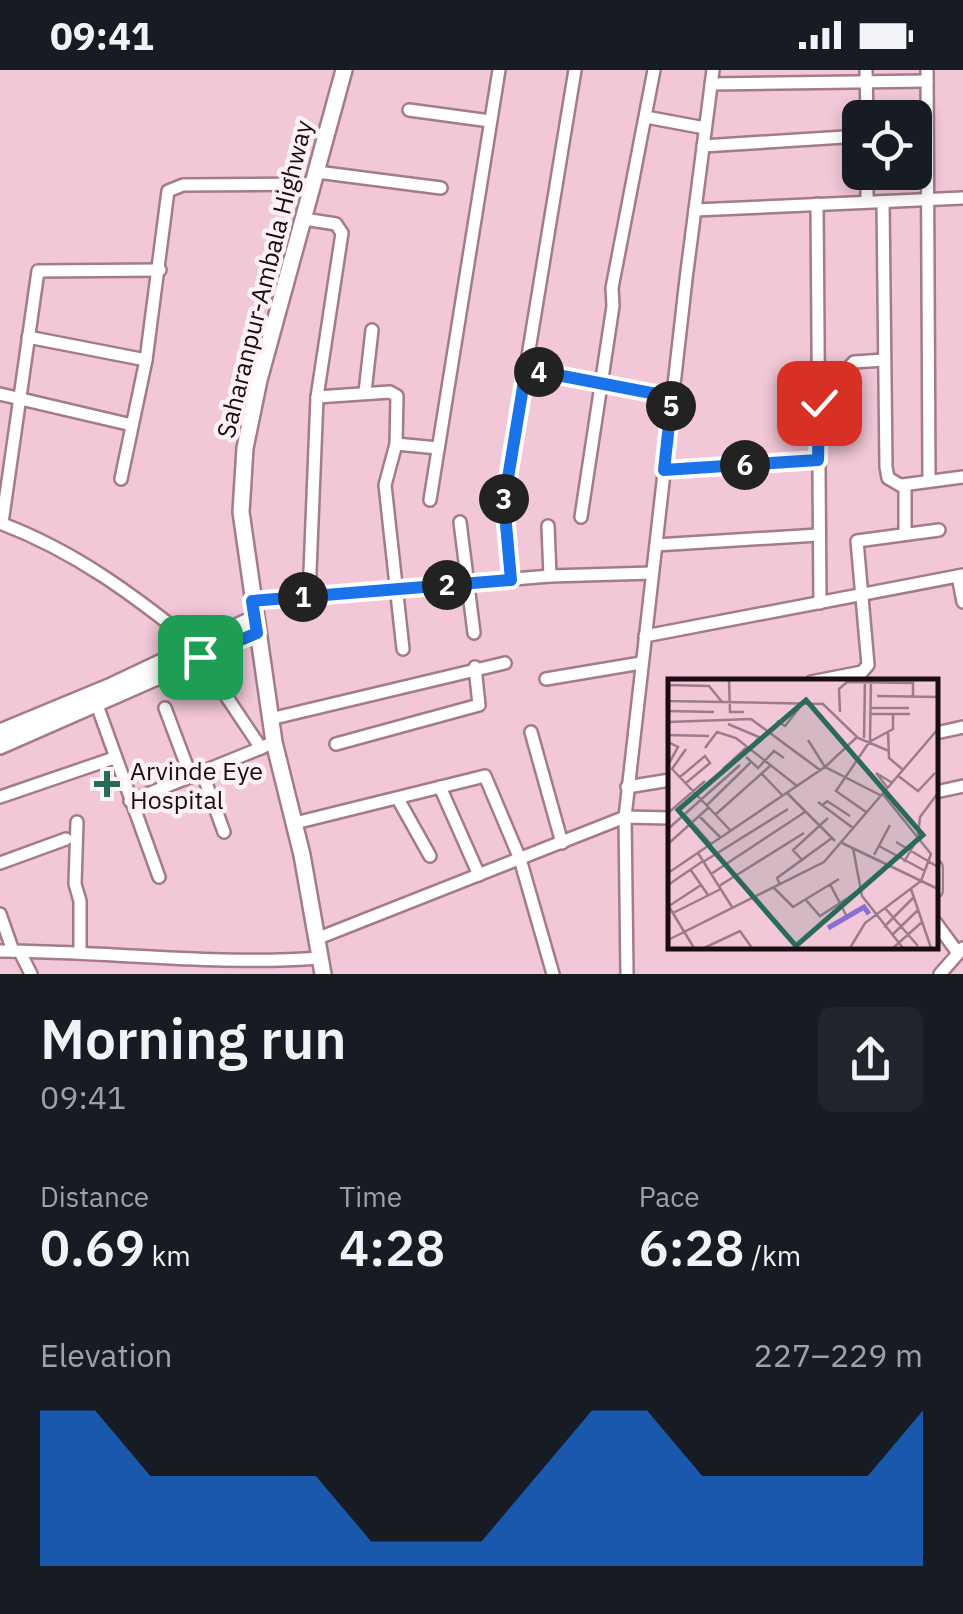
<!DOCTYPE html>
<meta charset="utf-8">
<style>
body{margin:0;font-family:"IBM Plex Sans",sans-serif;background:#20242c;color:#f1f3f6;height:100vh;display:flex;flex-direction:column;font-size:38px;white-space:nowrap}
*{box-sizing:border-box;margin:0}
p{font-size:32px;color:#9ea1a6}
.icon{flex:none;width:55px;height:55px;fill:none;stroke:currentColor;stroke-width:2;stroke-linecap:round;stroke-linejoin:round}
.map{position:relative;height:904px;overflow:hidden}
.details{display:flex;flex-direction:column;background:#171b24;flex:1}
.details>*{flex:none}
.buttons{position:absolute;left:842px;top:30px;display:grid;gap:20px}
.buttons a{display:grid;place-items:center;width:90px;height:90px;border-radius:15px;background:#171b24;box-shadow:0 5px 15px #0003;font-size:50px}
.pin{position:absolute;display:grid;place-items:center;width:85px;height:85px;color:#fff;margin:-42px;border-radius:20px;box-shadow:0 5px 15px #0006}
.km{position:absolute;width:50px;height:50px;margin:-25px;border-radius:50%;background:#222;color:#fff;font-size:28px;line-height:50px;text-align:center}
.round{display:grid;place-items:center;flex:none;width:105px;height:105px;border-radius:15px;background:#20242c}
.overview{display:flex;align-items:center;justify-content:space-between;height:170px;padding:0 40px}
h1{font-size:55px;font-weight:600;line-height:75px}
.metrics{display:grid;grid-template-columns:repeat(3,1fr);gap:15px;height:170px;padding:10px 40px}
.metrics div{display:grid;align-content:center}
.metrics b{font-size:50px;font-weight:600}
.metrics small{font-size:28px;font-weight:400}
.metrics p{font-size:28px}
.chart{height:280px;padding:20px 40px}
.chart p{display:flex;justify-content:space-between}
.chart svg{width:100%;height:180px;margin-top:10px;fill:#1a73e8;opacity:.7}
.status{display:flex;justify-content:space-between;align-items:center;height:70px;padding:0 50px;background:#171b24;direction:ltr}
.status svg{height:28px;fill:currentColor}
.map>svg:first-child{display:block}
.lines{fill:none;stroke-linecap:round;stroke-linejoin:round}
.minor-casing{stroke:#a37b8b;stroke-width:16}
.secondary-casing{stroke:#a37b8b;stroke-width:20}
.minor{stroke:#fff;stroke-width:11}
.secondary{stroke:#fff;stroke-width:15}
.route-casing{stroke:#fff;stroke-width:20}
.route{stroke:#1a73e8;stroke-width:12}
.poi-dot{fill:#2a6a59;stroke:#fff2f7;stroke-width:4}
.labels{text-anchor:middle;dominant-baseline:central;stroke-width:9;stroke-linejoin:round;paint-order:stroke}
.street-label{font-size:25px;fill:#1a0c12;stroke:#fff2f7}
.poi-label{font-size:25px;fill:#1a0c12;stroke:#fff2f7;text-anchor:start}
.inset-river{fill:none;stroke:#8770d0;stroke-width:5}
.inset-road{fill:none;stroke:#9c7c89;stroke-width:2.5}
.view{fill:#2a6a59;fill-opacity:0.15;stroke:#2a6a59;stroke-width:5}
.inset-edge{fill:none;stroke:#1a0c12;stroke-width:5}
</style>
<div class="status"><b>09:41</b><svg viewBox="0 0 49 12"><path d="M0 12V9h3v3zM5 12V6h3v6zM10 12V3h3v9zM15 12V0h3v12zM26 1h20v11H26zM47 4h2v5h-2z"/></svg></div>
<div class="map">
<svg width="963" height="904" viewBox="0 0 963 904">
<rect width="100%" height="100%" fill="#f2c7d8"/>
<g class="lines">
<g class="minor-casing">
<g id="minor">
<polyline points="866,0 867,48"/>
<polyline points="927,0 929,410"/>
<polyline points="711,14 927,11"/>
<polyline points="409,40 490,51"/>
<polyline points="646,47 705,58"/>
<polyline points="703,76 860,66"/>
<polyline points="317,102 441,118"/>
<polyline points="867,131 867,102"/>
<polyline points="883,132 886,397 888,408 905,418 905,464"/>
<polyline points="817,134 820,533"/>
<polyline points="695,140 963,128"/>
<polyline points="304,149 336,154 342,163 317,327 309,527"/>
<polyline points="28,267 146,290"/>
<polyline points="526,299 672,327"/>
<polyline points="819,321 833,315 854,292 884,290"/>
<polyline points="365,322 372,260"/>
<polyline points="0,324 132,355"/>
<polyline points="317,327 390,322 397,326 396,374 385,415 403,579"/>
<polyline points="396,374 438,378"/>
<polyline points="664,400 818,390"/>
<polyline points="121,409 146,290 168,121 183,115 314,114"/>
<polyline points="902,415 963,407"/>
<polyline points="430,430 499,0"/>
<polyline points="581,447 613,236 612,218 654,0"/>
<polyline points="460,452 474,563"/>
<path d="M0,453c75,28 135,73 197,123"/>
<polyline points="2,453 38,201 160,200"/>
<polyline points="548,456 550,506"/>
<polyline points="656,475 818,465"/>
<polyline points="958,506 963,532"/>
<polyline points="511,510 504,432 575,0"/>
<polyline points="253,531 550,506 652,503"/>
<polyline points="645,566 963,505"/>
<polyline points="200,587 261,678 267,675"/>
<polyline points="546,609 641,593"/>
<polyline points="811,612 862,602 868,595 857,471 939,460"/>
<polyline points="97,635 159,807"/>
<polyline points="165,638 191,707"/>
<polyline points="270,649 505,593"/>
<polyline points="531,662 562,773"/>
<polyline points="936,663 963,657"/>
<polyline points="336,674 479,635 475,597"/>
<polyline points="202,702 224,762"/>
<polyline points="440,717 479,805"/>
<polyline points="627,717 670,710"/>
<polyline points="936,722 963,716"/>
<polyline points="0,727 114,688"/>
<polyline points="398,729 430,786"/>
<polyline points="130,731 261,678"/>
<polyline points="77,752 75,814 80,831 80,882"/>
<polyline points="295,753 485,706 520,789 553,904"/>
<polyline points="0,793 66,769"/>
<polyline points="936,797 936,821"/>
<polyline points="0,844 13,881"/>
<polyline points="936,853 958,883"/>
<polyline points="316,869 625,747 686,209 713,0"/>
<path d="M0,881c107,0 213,15 320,7"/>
<polyline points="20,882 31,904"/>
<polyline points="627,904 625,747 670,748"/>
<polyline points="940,904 963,878"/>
</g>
</g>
<g class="secondary-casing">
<g id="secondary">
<polyline points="0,662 109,617 255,548"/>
<polyline points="0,676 257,563"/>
<polyline points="323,904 302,785 274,672 241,442 245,378 259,310 344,0"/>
</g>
</g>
<use href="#minor" class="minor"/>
<use href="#secondary" class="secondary"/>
</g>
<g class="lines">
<g class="route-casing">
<polyline id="route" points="200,587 257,563 252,531 511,510 504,432 526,299 672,327 664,400 818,390 819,333"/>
</g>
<use href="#route" class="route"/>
</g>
<path class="poi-dot" d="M102 699h10v10h10v10h-10v10h-10v-10h-10v-10h10z"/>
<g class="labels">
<g class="street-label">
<text transform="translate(264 209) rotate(-76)">Saharanpur-Ambala Highway</text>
</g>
<g class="poi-label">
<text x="130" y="700">Arvinde Eye<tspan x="130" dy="29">Hospital</tspan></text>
</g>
</g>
<g transform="translate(668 609)">
<rect width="270" height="270" fill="#f2c7d8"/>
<path class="inset-river" d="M160,249l36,-21 5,7"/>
<path class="inset-road" d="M0,1v21l155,3 35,34 31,13M61,1l1,32h14M178,3l67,1v14M0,6l41,1 13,16M209,17l61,1M203,29h38M0,32l46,1M172,33l-1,-23 8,-7M203,35h39M109,42l8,5 18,-23M0,43l83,-3 69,51M60,45l31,13 -9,12M220,52l1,27 13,11M0,56l41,1M196,59l1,-58M140,61l17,27 32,-30M203,62l22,-12v-15M0,63l10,5 -10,18M37,69l12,-16 19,6 61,48M18,70l-14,20 59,62M78,78l12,11 16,-17 10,7M55,90l24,-22M94,95l21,22M229,96l21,16 17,-18M12,98l25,-21 5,7 -24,20M219,108l-11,-14 15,9M119,114l48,48M150,123l35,26M39,126l44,-43M154,127l5,-5 23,15M198,133l-30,-21 34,-50 1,-61M0,134l37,-32M16,135l27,30M47,136l55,-49M31,137l22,22M0,150l72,-64M250,156l2,-18 18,-24M228,163l42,25M174,164l96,46M0,165l40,-36M211,167l46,25M185,169l9,48 41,52M30,174l34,54M206,176l16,-30M135,182l-10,-11 35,-32M35,183l85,-53M236,183l15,-26M22,190l18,26M0,194l157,-106 55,28M43,195l94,-62M162,205l16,31M0,206l35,-24M112,206l-3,-7 55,-40M51,207l85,-53M106,209l19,19 46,-28M243,210l20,59M137,220l15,17 40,-26M0,226l26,43M1,227l32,-21M217,229l33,38M5,234l48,-24M216,248l30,-30M224,256l26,-25M0,261l156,-78 114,-133M36,269l36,-17 12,17M182,269l15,-25 56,-42 10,-27 -49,-61M225,269l29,-26"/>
<path class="view" d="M138,21l117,135 -127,111 -118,-136z"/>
<rect width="270" height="270" class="inset-edge"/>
</g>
</svg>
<div class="buttons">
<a><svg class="icon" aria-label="locate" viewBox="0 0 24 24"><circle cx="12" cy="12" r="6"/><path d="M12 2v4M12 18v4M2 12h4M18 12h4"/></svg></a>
</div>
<div class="pin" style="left:200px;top:587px;background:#1e9e55"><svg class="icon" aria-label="arrive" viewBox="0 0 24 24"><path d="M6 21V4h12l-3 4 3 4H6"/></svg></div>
<div class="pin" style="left:819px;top:333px;background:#d93025"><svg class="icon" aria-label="check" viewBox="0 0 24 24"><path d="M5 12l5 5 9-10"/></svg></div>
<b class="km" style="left:303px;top:527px">1</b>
<b class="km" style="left:447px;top:515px">2</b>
<b class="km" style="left:504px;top:429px">3</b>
<b class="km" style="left:539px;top:302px">4</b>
<b class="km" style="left:671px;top:336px">5</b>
<b class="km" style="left:745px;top:395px">6</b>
</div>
<section class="details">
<div class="overview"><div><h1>Morning run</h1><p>09:41</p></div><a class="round"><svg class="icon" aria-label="share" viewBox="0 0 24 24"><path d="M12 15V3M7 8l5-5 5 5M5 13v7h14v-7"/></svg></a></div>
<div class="metrics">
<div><p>Distance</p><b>0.69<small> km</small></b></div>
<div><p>Time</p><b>4:28</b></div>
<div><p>Pace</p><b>6:28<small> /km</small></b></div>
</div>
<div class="chart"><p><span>Elevation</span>227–229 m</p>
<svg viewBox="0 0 160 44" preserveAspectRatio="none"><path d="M0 44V6L10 6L20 22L30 22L40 22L50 22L60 38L70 38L80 38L90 22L100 6L110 6L120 22L130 22L140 22L150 22L160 6V44z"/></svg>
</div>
</section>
